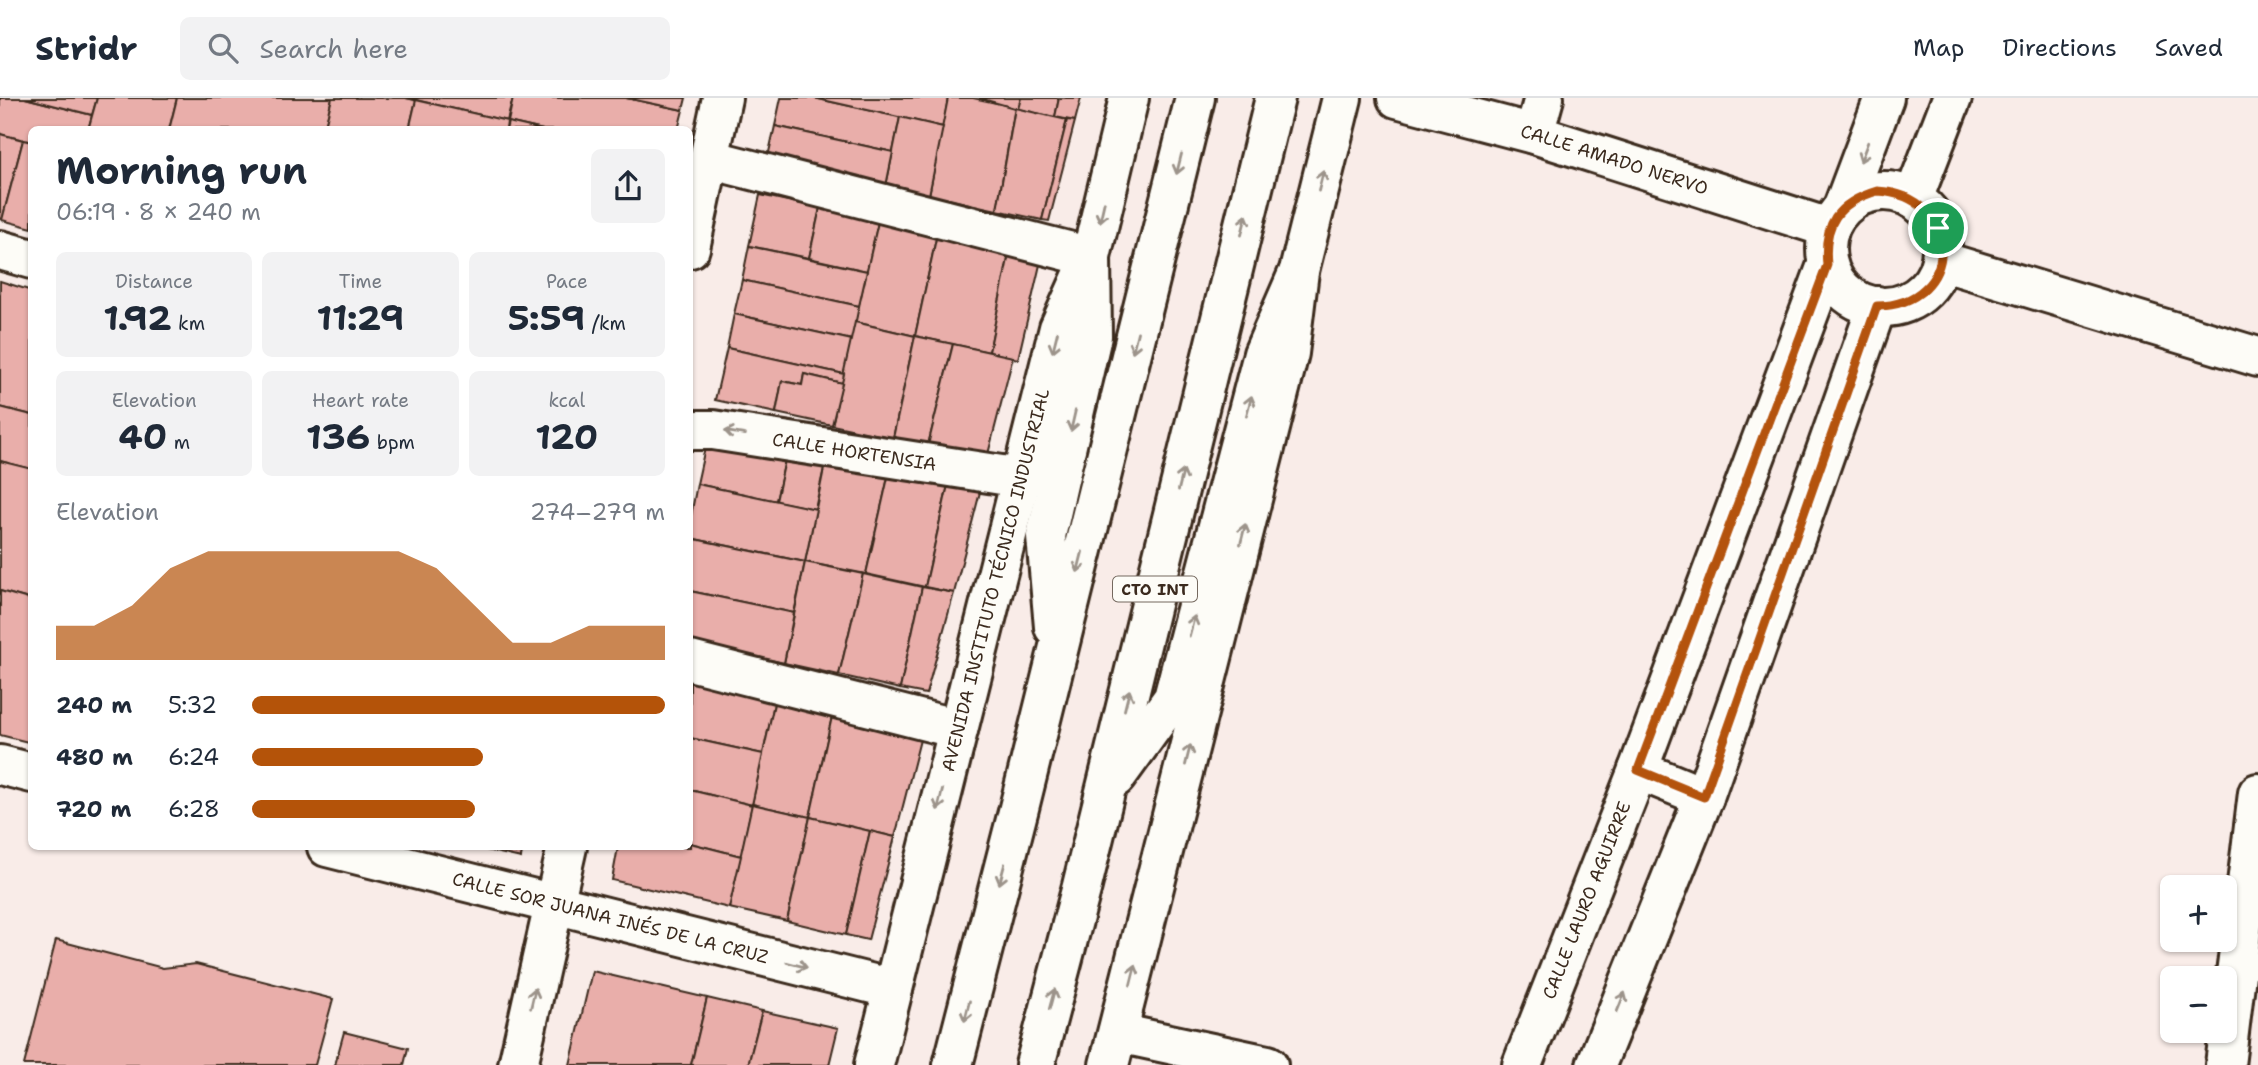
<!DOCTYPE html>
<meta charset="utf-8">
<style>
body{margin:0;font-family:"Shantell Sans",sans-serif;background:#f2f2f3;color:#1f2937;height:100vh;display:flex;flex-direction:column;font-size:26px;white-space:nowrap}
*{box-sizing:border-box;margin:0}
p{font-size:23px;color:#747a83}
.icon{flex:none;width:38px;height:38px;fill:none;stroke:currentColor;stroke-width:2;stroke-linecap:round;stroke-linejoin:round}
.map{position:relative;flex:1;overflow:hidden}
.drawer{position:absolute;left:28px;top:28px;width:665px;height:724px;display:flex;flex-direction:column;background:#fff;border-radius:10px;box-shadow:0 2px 5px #0004}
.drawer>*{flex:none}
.controls{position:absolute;left:2160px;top:777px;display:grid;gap:14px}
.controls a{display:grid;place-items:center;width:77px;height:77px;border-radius:10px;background:#fff;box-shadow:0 2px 5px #0004;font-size:35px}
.pin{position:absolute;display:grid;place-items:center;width:60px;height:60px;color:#fff;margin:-30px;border:4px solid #fff;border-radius:50%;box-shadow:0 2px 7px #0007}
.round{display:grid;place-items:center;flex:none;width:74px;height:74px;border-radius:10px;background:#f2f2f3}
.headline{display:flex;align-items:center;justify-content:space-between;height:119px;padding:0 28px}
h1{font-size:38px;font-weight:700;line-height:52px}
.metrics{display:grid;grid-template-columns:repeat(3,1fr);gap:10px;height:119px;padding:7px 28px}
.metrics div{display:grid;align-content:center;border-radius:10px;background:#f2f2f3;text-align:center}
.metrics b{font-size:35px;font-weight:700}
.metrics small{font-size:19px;font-weight:400}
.metrics p{font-size:19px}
.chart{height:196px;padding:14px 28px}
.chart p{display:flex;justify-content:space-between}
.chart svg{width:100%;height:126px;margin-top:7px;fill:#b45309;opacity:.7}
ul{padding:0 28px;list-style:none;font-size:23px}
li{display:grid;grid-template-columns:112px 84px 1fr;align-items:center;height:52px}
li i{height:18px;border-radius:9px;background:#b45309}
header{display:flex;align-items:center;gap:42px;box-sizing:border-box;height:98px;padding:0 35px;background:#fff;border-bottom:2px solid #e0e1e3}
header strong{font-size:33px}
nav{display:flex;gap:38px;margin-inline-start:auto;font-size:24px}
.search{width:490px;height:63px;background:#f2f2f3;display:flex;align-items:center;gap:18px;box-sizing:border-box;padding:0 24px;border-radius:10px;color:#747a83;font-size:26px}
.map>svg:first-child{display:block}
.building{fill:#e9aeaa;stroke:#3b2a1e;stroke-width:2}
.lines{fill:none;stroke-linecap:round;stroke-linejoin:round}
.minor-casing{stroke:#3b2a1e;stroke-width:44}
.major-casing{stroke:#3b2a1e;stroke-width:44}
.highway-casing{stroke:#3b2a1e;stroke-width:44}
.minor{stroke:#fdfcf7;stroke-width:38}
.major{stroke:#fdfcf7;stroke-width:38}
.highway{stroke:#fdfcf7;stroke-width:38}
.oneway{stroke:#9c938a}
.route-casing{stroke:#fff;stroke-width:14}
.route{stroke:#b45309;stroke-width:9}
.labels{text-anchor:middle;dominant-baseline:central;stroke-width:5;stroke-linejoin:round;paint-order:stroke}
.shield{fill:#fdfcf7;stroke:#75695f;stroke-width:2}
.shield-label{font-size:16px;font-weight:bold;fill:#3b2a1e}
.street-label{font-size:18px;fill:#3b2a1e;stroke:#fdfcf7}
</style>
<header>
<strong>Stridr</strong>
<div class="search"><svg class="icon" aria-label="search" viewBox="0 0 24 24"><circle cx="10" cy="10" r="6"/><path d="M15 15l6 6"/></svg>Search here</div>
<nav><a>Map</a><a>Directions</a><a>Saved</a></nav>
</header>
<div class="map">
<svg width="2258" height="967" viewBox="0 0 2258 967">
<rect width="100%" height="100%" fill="#f9ece8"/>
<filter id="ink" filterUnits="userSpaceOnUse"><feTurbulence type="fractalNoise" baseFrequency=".0143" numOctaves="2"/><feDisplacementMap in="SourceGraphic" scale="14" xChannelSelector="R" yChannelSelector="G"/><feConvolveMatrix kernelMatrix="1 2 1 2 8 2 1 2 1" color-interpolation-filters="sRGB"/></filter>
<g filter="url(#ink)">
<g class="building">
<polygon points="0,0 25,0 92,17 88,32 32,32 32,44 0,36"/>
<polygon points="25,0 97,0 92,17"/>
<polygon points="97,0 177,0 169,32 88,32"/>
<polygon points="177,0 332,0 324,32 169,32"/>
<polygon points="332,0 406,0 416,2 409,32 324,32"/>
<polygon points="406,0 513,0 507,23"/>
<polygon points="513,0 626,0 683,12 678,32 543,32 508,24"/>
<polygon points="626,0 686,0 683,12"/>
<polygon points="781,0 814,0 900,19 893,54 775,28"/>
<polygon points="814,0 948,0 943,29"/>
<polygon points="948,0 973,0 1015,9 997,112 929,97"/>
<polygon points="979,0 1021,0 1018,11"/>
<polygon points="1021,0 1059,0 1055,19 1018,11"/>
<polygon points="1059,0 1081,0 1075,23 1055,19"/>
<polygon points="416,2 507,23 506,32 409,32"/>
<polygon points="1015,10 1067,22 1042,122 997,112"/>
<polygon points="900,19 943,29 929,97 886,88"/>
<polygon points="1067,22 1075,23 1049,123 1042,122"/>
<polygon points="508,24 543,32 506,32"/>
<polygon points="775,28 893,54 886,88 767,63"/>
<polygon points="0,36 23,42 2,122 0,121"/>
<polygon points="23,42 32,44 32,130 2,122"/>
<polygon points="760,97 820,110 809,160 749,148"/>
<polygon points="820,110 878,124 867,173 809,160"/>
<polygon points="878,124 937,136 915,238 855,224"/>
<polygon points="937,136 1010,151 989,254 915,238"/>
<polygon points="749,148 867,173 859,208 742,182"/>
<polygon points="1010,151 1042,158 1018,261 989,254"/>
<polygon points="742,182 859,208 852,242 734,216"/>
<polygon points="0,183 32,193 32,317 0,309"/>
<polygon points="734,216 852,242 844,276 727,250"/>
<polygon points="855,224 915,238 893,340 832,327"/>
<polygon points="915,238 953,246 928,347 893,340"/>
<polygon points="953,246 1013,259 987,360 928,347"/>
<polygon points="727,250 844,276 842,285 804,276 802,287 782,283 776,315 715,302"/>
<polygon points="804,276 842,285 832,327 776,315 782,283 802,287"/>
<polygon points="0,309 32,317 32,371 0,363"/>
<polygon points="708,336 787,353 776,403 697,386"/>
<polygon points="787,353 826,361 815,411 776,403"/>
<polygon points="826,361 889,375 866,476 805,464"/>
<polygon points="0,363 32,371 32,502 0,493"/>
<polygon points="889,375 948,387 925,489 866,476"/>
<polygon points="697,386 816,411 805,464 690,440 690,423"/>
<polygon points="948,387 980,394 954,495 925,489"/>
<polygon points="690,440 805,464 794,515 690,493"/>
<polygon points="805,464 863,476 839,577 784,565"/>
<polygon points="863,476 922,489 900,591 839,577"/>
<polygon points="922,489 954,495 926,596 900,591"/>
<polygon points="0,493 32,502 32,645 0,637"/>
<polygon points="690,493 794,515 784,565 690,544"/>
<polygon points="690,583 775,601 763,656 690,640"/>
<polygon points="775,601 833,614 810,719 752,706"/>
<polygon points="833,614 923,630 895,739 810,719"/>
<polygon points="690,640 763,656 752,707 690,692"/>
<polygon points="690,692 752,707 741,758 690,745"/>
<polygon points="752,706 810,719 787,823 729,810"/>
<polygon points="810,719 870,733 846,837 787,823"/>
<polygon points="870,733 895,739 868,842 846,837"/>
<polygon points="690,745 741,758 729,810 612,782 618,749 690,749"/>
<polygon points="473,749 523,749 521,760"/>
<polygon points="56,842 163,870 196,866 333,901 315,967 24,967"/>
<polygon points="592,873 707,900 691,967 570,967"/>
<polygon points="707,900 762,913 748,967 691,967"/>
<polygon points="762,913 838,930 829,967 748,967"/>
<polygon points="344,934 408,950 404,967 335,967"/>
</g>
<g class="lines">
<g class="minor-casing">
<g id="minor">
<path id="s1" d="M1397,0l137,36 295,94"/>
<polyline points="1534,36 1544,0"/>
<polyline points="709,61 1091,159"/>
<circle cx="1884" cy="151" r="58"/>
<polyline points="1913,101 1952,0"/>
<polyline points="1843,109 1884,0"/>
<polyline points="690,150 722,0"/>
<polyline points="0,152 32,161"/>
<polyline points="1941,163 2258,259"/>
<path id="s2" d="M690,332h23l308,48"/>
<polyline points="690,563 958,631"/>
<polyline points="0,667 32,675"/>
<polyline points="1638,672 1704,699"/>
<path id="s3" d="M327,749l566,142"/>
<polyline points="1118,935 1268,967"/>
<polyline points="518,967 567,749"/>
<path id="s4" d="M1522,967l116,-295 189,-505"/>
<polyline points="1596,967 1704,699 1877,208"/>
<polyline points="2225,967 2258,695"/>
</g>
</g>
<g class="major-casing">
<g id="major">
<path id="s5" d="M874,967l185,-737 32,-71 38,-159"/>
<polyline points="1109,967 1289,255 1299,173 1342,0"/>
</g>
</g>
<g class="highway-casing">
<g id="highway">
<polyline points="1054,529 1046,438 1092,238 1091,159"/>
<polyline points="1116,679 1173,600 1263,256 1299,173"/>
<polyline points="953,967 1019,710 1195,0"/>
<polyline points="1035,967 1082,788 1275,0"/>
</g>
</g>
<use href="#minor" class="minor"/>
<use href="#major" class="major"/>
<use href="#highway" class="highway"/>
</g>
<defs><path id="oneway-shaft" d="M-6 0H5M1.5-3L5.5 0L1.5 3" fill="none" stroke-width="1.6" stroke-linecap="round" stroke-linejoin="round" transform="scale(1.75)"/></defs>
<g class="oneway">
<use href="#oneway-shaft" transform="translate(1864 54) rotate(111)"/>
<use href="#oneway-shaft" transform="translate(1179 66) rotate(104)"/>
<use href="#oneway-shaft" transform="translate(1321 83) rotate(-76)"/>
<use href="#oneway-shaft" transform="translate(1102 114) rotate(103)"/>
<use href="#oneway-shaft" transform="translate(1244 127) rotate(-76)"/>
<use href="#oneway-shaft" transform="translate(1055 244) rotate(104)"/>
<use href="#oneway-shaft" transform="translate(1135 244) rotate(104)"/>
<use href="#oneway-shaft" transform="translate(1249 308) rotate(-75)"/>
<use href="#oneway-shaft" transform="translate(1073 323) rotate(103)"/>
<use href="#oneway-shaft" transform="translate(735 335) rotate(-171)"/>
<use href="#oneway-shaft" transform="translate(1181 382) rotate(-76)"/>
<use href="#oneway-shaft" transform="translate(1243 436) rotate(-76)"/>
<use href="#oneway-shaft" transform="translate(1080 464) rotate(104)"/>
<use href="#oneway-shaft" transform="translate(1192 528) rotate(-75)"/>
<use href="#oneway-shaft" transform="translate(1127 602) rotate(-76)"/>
<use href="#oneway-shaft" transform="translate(1188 657) rotate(-76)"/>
<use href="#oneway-shaft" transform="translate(940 702) rotate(104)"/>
<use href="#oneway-shaft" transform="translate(1002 776) rotate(105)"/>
<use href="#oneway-shaft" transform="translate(797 867) rotate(14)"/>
<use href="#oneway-shaft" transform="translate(1133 877) rotate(-76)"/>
<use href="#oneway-shaft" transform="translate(533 900) rotate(-77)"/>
<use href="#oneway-shaft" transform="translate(1052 901) rotate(-75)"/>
<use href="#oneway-shaft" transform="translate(1621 904) rotate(-68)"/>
<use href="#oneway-shaft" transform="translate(967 913) rotate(104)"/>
</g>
</g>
<g class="lines" filter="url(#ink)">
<g class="route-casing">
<path id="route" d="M1877,93c88,4 84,115 0,115l-173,491 -66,-27 189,-505c-4,-41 10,-62 50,-74z"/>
</g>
<use href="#route" class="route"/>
</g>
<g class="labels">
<rect class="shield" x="1113" y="478.5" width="84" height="25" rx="5"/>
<g class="shield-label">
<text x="1155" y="491">CTO INT</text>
</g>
<g class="street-label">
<text stroke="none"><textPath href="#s1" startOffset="226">CALLE AMADO NERVO</textPath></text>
<text stroke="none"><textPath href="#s2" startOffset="166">CALLE HORTENSIA</textPath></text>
<text stroke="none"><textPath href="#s5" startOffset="500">AVENIDA INSTITUTO TÉCNICO INDUSTRIAL</textPath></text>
<text stroke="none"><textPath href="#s4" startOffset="177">CALLE LAURO AGUIRRE</textPath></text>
<text stroke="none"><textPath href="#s3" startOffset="292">CALLE SOR JUANA INÉS DE LA CRUZ</textPath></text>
</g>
</g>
</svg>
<div class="controls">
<a>+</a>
<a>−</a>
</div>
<div class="pin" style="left:1938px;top:130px;background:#1e9e55"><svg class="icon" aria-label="arrive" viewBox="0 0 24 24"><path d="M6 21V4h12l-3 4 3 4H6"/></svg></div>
<section class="drawer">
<div class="headline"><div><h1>Morning run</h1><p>06:19 · 8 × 240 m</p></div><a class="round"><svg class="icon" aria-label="share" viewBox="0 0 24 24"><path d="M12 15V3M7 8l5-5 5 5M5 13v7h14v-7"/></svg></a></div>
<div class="metrics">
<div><p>Distance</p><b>1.92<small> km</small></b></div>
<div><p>Time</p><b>11:29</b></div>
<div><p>Pace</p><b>5:59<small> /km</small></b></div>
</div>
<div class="metrics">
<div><p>Elevation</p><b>40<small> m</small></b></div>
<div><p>Heart rate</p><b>136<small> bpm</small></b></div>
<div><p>kcal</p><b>120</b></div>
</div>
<div class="chart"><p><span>Elevation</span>274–279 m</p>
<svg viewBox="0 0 160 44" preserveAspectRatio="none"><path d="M0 44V32L10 32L20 25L30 12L40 6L50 6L60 6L70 6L80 6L90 6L100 12L110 25L120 38L130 38L140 32L150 32L160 32V44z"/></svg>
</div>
<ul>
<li><b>240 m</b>5:32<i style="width:100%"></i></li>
<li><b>480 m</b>6:24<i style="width:56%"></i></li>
<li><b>720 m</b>6:28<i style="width:54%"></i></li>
</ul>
</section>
</div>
